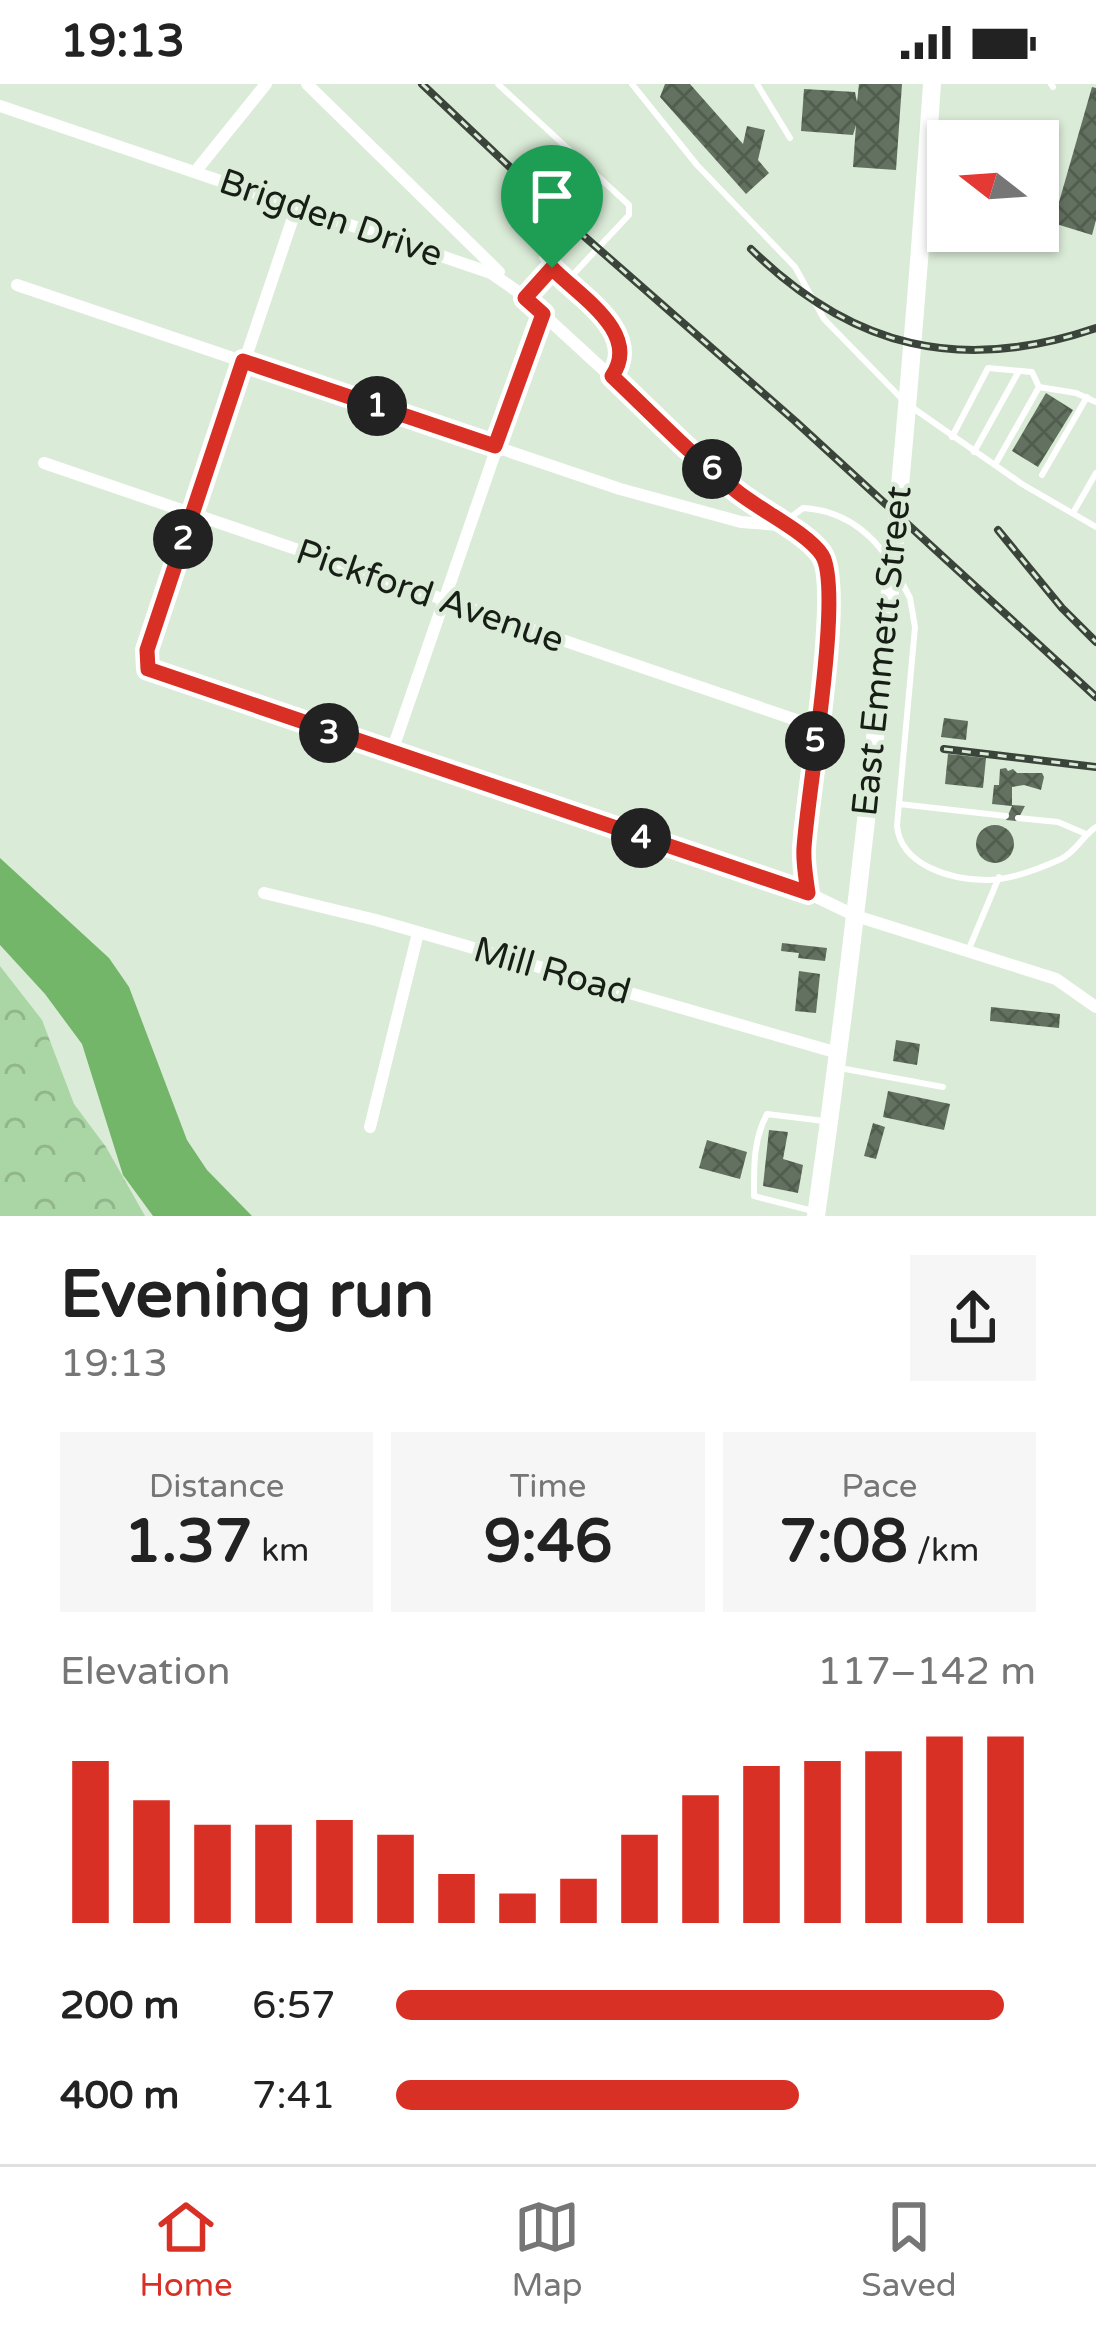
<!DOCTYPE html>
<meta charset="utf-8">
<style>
body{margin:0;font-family:"Varela Round",sans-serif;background:#f6f6f6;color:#222;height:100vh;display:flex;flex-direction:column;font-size:45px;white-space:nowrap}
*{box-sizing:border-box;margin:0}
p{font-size:39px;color:#767676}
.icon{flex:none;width:66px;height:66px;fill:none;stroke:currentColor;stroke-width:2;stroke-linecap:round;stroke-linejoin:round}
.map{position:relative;height:1132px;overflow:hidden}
.side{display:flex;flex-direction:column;background:#fff;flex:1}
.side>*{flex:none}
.needle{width:78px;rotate:287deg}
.controls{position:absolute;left:927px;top:36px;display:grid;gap:24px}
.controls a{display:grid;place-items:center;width:132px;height:132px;border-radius:0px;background:#fff;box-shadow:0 3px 9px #0004;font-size:60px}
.pin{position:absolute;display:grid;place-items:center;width:102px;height:102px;color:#fff;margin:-123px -51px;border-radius:50% 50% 50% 0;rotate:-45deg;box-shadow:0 0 12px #0007}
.pin .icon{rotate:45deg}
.km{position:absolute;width:60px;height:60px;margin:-30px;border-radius:50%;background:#222;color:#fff;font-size:33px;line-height:60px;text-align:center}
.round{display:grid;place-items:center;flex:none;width:126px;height:126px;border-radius:0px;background:#f6f6f6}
.head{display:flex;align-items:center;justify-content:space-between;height:204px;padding:0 60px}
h1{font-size:66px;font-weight:700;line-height:90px}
.figures{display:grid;grid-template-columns:repeat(3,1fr);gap:18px;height:204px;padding:12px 60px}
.figures div{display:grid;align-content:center;border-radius:0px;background:#f6f6f6;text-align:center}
.figures b{font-size:60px;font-weight:700}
.figures small{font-size:33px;font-weight:400}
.figures p{font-size:33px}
.chart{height:336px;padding:24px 60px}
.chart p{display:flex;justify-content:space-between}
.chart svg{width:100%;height:216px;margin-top:12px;stroke:#d93025;stroke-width:6}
ul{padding:0 60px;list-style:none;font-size:39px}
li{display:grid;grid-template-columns:192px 144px 1fr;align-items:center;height:90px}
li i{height:30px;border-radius:15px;background:#d93025}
.status{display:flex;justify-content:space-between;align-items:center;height:84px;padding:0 60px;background:#fff;direction:ltr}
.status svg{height:33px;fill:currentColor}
.tab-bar{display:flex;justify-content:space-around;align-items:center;height:168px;border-top:3px solid #e0e0e0;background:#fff;font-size:33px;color:#767676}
.tab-bar a{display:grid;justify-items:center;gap:6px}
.tab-bar .current{color:#d93025}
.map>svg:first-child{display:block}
.forest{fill:url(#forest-crowns)}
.water{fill:#73b66a}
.building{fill:url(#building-cross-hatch)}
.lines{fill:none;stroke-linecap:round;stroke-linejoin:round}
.lane{stroke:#fff;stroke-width:6}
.street{stroke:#fff;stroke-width:12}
.secondary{stroke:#fff;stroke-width:18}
.rail-casing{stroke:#3b443a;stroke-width:8}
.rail{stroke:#daebd7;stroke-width:3;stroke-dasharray:9;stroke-linecap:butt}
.route-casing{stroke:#fff;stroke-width:24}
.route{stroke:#d93025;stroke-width:15}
.labels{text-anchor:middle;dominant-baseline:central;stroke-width:9;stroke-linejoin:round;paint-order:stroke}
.street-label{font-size:36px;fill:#171e16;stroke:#daebd7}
</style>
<div class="status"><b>19:13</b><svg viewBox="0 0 49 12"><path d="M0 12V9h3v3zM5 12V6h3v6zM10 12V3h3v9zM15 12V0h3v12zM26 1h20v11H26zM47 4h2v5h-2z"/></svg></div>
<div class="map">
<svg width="1096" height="1132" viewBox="0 0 1096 1132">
<defs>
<pattern id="forest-crowns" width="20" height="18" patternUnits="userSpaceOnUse" patternTransform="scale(3)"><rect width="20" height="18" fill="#aad5a4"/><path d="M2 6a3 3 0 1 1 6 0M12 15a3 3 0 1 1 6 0" fill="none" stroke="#92b68c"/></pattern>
<pattern id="building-cross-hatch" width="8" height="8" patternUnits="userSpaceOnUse" patternTransform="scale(3)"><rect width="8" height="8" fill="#637260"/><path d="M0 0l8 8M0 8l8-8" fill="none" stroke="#515d4e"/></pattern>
</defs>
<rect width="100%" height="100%" fill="#daebd7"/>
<polygon class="forest" points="0,882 42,936 74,1020 106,1063 145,1132 0,1132"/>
<polygon class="water" points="0,774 109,874 129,903 187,1056 207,1086 252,1132 153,1132 123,1091 82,960 45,910 0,861"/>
<g class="building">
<polygon points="665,0 690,0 743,60 747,42 765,46 758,76 769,89 746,110 660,13"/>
<polygon points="859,0 902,0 896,86 853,83 856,41 853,51 801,47 804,5 855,8 857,18"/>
<polygon points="1092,3 1096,4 1096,136 1092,151 1053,139"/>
<polygon points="1046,309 1073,326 1038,383 1012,367"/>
<polygon points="944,634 968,637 966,656 941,653"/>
<polygon points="948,670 986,674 983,704 945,700"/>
<polygon points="1006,684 1008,687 1013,685 1017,689 1042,689 1044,693 1041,706 1024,701 1012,703 1012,721 1025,722 1017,737 1006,736 1012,722 992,720 994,701 999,701 1000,685"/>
<circle cx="995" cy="760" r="19"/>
<polygon points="782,859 827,864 825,877 798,874 799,869 781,867"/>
<polygon points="799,887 820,890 816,929 795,927"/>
<polygon points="991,923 1060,930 1059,944 990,937"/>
<polygon points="896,956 920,960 917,981 893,977"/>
<polygon points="888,1007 950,1020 944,1046 883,1033"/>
<polygon points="873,1039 885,1043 876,1075 864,1072"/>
<polygon points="769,1046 788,1048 783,1075 803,1081 798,1109 763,1102"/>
<polygon points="707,1056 747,1068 740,1095 699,1084"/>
</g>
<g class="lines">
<g class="lane">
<polyline points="498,0 629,121 629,131 566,198"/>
<polyline points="632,0 697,81 795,183 824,235 903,316"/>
<polyline points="757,0 790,54"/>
<polyline points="1051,0 1053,3"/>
<polyline points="527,142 544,162 542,174 618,251 623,269 612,292"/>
<polyline points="527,211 550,185"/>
<polyline points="913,324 1022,400 1096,443"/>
<polyline points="952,353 988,284 1032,288 1039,303"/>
<polyline points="974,368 1019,287"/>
<polyline points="995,381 1039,303 1076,309 1096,318"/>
<polyline points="1042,391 1087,313"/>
<polyline points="1073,429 1096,389"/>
<path d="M783,439l20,-15c38,2 65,21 86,52"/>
<path d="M896,487l14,27 5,29 -18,199c4,40 55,54 90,54 22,0 54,-12 74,-21 16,-8 21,-23 35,-32"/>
<polyline points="899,720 1006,732"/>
<polyline points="1018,734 1058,738 1086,750"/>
<polyline points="968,867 999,793"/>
<polyline points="840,984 943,1003"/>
<path d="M813,1127l-59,-15c0,-29 -1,-56 13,-82l57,7"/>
</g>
<g class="street">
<polyline points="307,0 499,188"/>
<polyline points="0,22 491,189 521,210 733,405 781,441 805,453 821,470 829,487 830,503 803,769 808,809"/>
<polyline points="195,88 266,0"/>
<polyline points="297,122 147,566 148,585 158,591 808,809 856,832 1056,895 1096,923"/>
<polyline points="17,201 620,405 741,438 780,441"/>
<polyline points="44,379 817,643"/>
<polyline points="391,670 543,230"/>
<polyline points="264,809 376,836 838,969"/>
<polyline points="370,1043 418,849"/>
</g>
<path class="secondary" d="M816,1132c53,-375 90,-754 116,-1132"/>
<g class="rail-casing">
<g id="rail">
<polyline points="422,0 569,139 795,337 1096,613"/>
<path d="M751,165c101,99 210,125 345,79"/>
<polyline points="998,446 1062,524 1096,558"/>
<polyline points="944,665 1096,683"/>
</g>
</g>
<use href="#rail" class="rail"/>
</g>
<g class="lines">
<g class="route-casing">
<path id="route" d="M552,184c27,28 90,65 60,108 40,38 79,79 122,113 23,20 73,43 88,66 22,35 -15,239 -18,293 -1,15 2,30 4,45l-660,-224 -1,-19 96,-289 252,85 48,-132 -18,-16z"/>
</g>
<use href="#route" class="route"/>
</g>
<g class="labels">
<g class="street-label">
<text transform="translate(331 134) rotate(19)">Brigden Drive</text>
<text transform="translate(430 512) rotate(19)">Pickford Avenue</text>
<text transform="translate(882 567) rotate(-84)">East Emmett Street</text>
<text transform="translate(552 887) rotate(16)">Mill Road</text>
</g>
</g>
</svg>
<div class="controls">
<a><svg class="needle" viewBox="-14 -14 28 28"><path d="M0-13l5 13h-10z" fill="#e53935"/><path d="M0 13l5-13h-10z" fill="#767676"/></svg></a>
</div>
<div class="pin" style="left:552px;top:184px;background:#1e9e55"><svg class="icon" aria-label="arrive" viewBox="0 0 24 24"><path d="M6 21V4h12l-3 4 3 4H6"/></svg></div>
<b class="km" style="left:377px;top:322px">1</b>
<b class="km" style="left:183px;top:455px">2</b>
<b class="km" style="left:329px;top:649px">3</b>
<b class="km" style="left:641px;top:754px">4</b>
<b class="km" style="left:815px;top:657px">5</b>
<b class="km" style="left:712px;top:385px">6</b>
</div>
<section class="side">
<div class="head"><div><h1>Evening run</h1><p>19:13</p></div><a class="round"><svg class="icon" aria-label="share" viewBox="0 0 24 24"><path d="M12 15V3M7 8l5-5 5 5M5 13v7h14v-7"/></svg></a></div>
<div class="figures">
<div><p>Distance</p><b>1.37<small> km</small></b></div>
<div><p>Time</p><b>9:46</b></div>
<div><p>Pace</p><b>7:08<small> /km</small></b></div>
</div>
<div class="chart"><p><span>Elevation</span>117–142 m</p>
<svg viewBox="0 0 160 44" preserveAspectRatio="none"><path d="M5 44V11M15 44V19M25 44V24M35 44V24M45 44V23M55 44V26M65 44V34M75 44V38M85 44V35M95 44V26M105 44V18M115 44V12M125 44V11M135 44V9M145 44V6M155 44V6"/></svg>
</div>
<ul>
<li><b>200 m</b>6:57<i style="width:95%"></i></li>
<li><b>400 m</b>7:41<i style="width:63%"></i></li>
</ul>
</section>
<nav class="tab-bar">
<a class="current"><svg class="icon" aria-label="home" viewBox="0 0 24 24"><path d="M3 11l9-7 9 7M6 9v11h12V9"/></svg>Home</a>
<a><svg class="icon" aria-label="map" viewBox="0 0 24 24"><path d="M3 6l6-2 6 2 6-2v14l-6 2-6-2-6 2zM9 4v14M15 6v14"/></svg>Map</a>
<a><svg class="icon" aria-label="saved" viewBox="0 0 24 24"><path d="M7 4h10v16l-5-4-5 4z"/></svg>Saved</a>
</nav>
